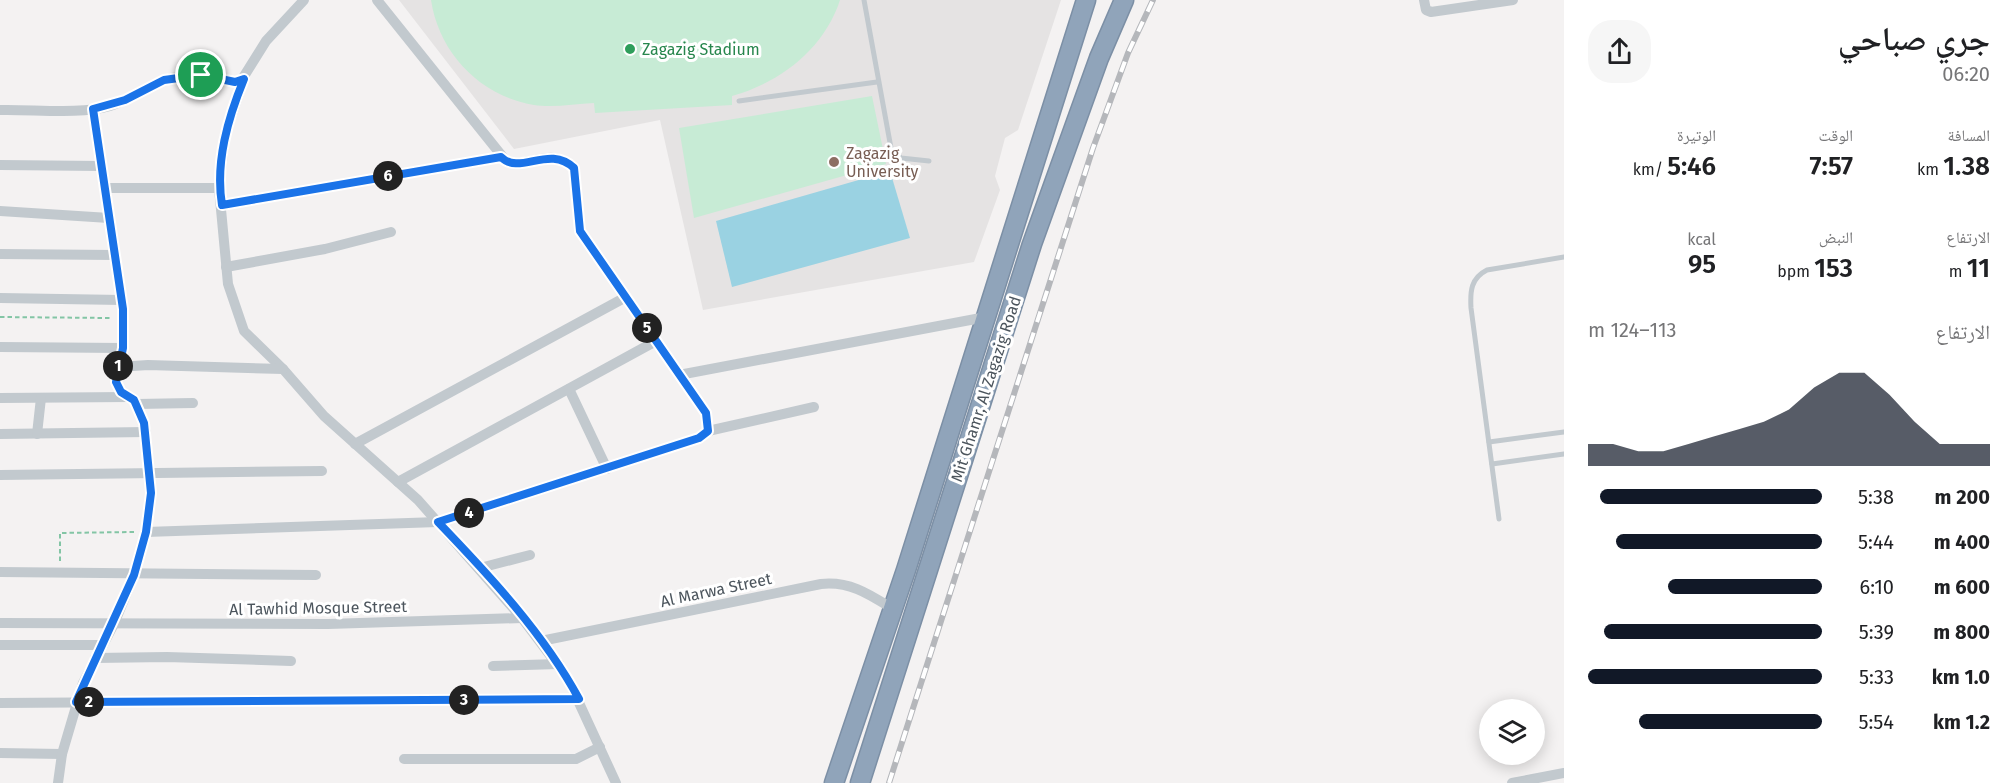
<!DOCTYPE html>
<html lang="ar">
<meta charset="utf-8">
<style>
body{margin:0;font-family:"Fira Sans","Noto Naskh Arabic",sans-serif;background:#f6f6f6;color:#202124;direction:rtl;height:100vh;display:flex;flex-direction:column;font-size:22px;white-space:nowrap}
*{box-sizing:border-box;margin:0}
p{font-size:20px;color:#757577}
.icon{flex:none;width:33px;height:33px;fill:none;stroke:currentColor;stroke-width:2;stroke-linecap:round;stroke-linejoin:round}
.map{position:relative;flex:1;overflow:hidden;direction:ltr}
.sheet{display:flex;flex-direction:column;background:#fff;width:450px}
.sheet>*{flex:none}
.controls{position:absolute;left:1479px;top:699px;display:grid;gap:12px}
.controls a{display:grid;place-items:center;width:66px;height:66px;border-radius:50%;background:#fff;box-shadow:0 3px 15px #0003;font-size:30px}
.pin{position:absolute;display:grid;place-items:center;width:51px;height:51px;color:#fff;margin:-26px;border:3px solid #fff;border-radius:50%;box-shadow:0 2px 6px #0007}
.km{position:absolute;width:30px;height:30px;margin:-15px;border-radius:50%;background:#222;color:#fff;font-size:16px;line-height:30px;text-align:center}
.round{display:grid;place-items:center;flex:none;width:63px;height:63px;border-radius:24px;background:#f6f6f6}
.headline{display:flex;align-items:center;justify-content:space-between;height:102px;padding:0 24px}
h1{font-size:33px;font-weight:600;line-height:45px}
.stats{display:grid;grid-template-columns:repeat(3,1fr);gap:9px;height:102px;padding:6px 24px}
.stats div{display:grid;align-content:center}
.stats b{font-size:26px;font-weight:600}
.stats small{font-size:16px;font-weight:400}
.stats p{font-size:16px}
.chart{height:168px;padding:12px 24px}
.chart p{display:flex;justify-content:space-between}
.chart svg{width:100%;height:108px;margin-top:6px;fill:#111827;opacity:.7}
ul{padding:0 24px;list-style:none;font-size:20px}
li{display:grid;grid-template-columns:96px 72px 1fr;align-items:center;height:45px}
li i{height:15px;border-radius:8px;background:#111827}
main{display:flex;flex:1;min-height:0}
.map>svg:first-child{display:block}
.education{fill:#e5e3e3}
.green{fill:#c7ebd5}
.water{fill:#9ad2e2}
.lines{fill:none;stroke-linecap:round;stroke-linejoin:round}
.highway-casing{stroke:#7c8fa5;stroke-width:21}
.path{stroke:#83c5a5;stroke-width:2;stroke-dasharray:4.5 3;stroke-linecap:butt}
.lane{stroke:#c2c9ce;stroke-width:5}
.street{stroke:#c2c9ce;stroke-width:10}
.highway{stroke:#90a4ba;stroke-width:18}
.rail-casing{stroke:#b5b7bb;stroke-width:6}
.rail{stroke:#fff;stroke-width:4;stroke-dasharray:11;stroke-linecap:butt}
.route-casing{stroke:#fff;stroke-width:12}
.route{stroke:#1a73e8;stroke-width:8}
.leisure-dot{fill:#2e9e5b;stroke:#fff;stroke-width:2}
.education-dot{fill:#8d6e63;stroke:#fff;stroke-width:2}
.labels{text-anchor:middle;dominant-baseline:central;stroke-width:6;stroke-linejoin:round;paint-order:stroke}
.leisure-label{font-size:16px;fill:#27864d;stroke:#fff;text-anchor:start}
.education-label{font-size:16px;fill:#785e54;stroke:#fff;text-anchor:start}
.street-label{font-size:16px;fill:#4c555d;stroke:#fff}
</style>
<main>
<section class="sheet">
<div class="headline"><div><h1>جري صباحي</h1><p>06:20</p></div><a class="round"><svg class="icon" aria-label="share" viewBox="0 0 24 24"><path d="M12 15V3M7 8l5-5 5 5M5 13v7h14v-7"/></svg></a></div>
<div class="stats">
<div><p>المسافة</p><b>1.38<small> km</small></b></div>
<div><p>الوقت</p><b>7:57</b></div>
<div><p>الوتيرة</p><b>5:46<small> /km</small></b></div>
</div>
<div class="stats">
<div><p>الارتفاع</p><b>11<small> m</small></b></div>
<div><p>النبض</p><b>153<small> bpm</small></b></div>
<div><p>kcal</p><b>95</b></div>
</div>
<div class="chart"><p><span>الارتفاع</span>113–124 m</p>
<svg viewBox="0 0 160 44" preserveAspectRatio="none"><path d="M0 44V35L10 35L20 38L30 38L40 35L50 32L60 29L70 26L80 21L90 12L100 6L110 6L120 15L130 26L140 35L150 35L160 35V44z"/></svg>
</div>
<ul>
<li><b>200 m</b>5:38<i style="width:95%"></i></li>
<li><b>400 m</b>5:44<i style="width:88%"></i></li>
<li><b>600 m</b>6:10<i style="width:66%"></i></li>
<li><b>800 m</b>5:39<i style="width:93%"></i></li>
<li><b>1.0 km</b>5:33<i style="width:100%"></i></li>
<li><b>1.2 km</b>5:54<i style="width:78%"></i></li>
</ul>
</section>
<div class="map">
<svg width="1564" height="783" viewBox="0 0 1564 783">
<rect width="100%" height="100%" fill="#f4f2f2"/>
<polygon class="education" points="399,0 1061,0 1018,130 1005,138 995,176 1000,190 974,262 703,310 660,120 514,149"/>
<g class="green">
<path d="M431,0h409c-16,49 -59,82 -108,96v9l-137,8 -1,-10c-19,1 -42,5 -60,2 -54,-9 -95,-52 -103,-105z"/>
<polygon points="872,96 886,164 694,218 679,128"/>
</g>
<polygon class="water" points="890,171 910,238 732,287 716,221"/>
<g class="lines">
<g class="highway-casing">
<g id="highway">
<polyline points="834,783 906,570 1086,0"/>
<polyline points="860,783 1032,244 1099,58 1124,0"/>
</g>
</g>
<g class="path">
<polyline points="0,317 111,318"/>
<polyline points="60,561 60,533 135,532"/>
</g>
<g class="lane">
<polyline points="864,0 891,148 901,158 929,161"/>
<polyline points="739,101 877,82"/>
<polyline points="1489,442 1564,432"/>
<polyline points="1492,464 1564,454"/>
<path d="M1499,519l-28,-211c-1,-17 0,-30 16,-38l77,-13"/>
</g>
<g class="street">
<polyline points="1424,0 1426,10 1431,12 1513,0"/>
<polyline points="244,79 225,135 219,188 228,284 244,331 283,369 324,416 418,500 522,618 568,679 616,783"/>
<path d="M0,110c33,-1 79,5 110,-4 25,-8 46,-27 72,-30 20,-2 41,8 59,5l25,-40 38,-41"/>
<polyline points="0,165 101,166"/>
<polyline points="105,188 219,188"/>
<polyline points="222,205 501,157"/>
<polyline points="0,211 109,218"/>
<polyline points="0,254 115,255"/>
<polyline points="226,267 325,249 391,232"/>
<polyline points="0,298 122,300"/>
<polyline points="0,347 123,348"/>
<polyline points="118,367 148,365 283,369"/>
<polyline points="679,375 986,317"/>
<polyline points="569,389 607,469"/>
<polyline points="0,398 128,397"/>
<polyline points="137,404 193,403"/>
<polyline points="708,431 814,407"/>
<polyline points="0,434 146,432"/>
<polyline points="37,434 41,398"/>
<polyline points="355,444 626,297"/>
<polyline points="0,475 322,471"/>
<polyline points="398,482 656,341"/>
<path d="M146,532l292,-10 261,-84 9,-7 -2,-18 -126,-182 -6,-63c-24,-23 -43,1 -68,-7l-129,-161"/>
<polyline points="480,568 530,555"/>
<polyline points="0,572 316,575"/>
<polyline points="0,623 328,624 522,618"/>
<path d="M541,641l280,-57c29,-3 48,10 72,25"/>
<polyline points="0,645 103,645"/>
<polyline points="95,658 167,657 291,661"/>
<polyline points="493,666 559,664"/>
<polyline points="0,703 579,699"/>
<polyline points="0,753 62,754"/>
<polyline points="404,759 576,759 600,747"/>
<polyline points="58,783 62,754 83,683 114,624 134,575 146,532 151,493 144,423 134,400 121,392 116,382 123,348 123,308 93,109"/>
<polyline points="1512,783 1564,773"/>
</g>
<use href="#highway" class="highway"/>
<g class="rail-casing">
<polyline id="rail" points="889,783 1093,148 1128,53 1153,0"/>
</g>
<use href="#rail" class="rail"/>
</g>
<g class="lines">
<g class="route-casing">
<path id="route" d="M201,75l34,7 9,-3c-16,39 -29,83 -22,126l279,-48c19,19 48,-13 73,11l6,63 126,182 2,18 -9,7 -261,84c51,53 106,112 141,177l-503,3 58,-127 12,-43 5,-39 -7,-70 -10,-23 -13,-8 -5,-10 7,-34v-39l-30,-200 32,-9 39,-20z"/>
</g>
<use href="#route" class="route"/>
</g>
<circle class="leisure-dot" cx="630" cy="49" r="6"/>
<circle class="education-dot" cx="834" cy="162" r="6"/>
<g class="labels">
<g class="leisure-label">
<text x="642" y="49">Zagazig Stadium</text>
</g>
<g class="education-label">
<text x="846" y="153">Zagazig<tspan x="846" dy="18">University</tspan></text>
</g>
<g class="street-label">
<text transform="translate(986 389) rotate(-72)">Mit Ghamr, Al Zagazig Road</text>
<text transform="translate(716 590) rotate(-12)">Al Marwa Street</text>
<text transform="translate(318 608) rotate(-1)">Al Tawhid Mosque Street</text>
</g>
</g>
</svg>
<div class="controls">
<a><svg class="icon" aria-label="layers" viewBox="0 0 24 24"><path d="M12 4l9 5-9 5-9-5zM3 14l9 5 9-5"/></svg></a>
</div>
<div class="pin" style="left:201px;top:75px;background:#1e9e55"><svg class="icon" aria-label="arrive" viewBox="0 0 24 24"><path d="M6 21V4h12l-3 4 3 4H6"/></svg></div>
<b class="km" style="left:118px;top:366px">1</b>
<b class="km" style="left:89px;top:702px">2</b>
<b class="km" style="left:464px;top:700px">3</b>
<b class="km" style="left:469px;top:513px">4</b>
<b class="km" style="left:647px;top:328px">5</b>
<b class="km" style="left:388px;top:176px">6</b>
</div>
</main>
